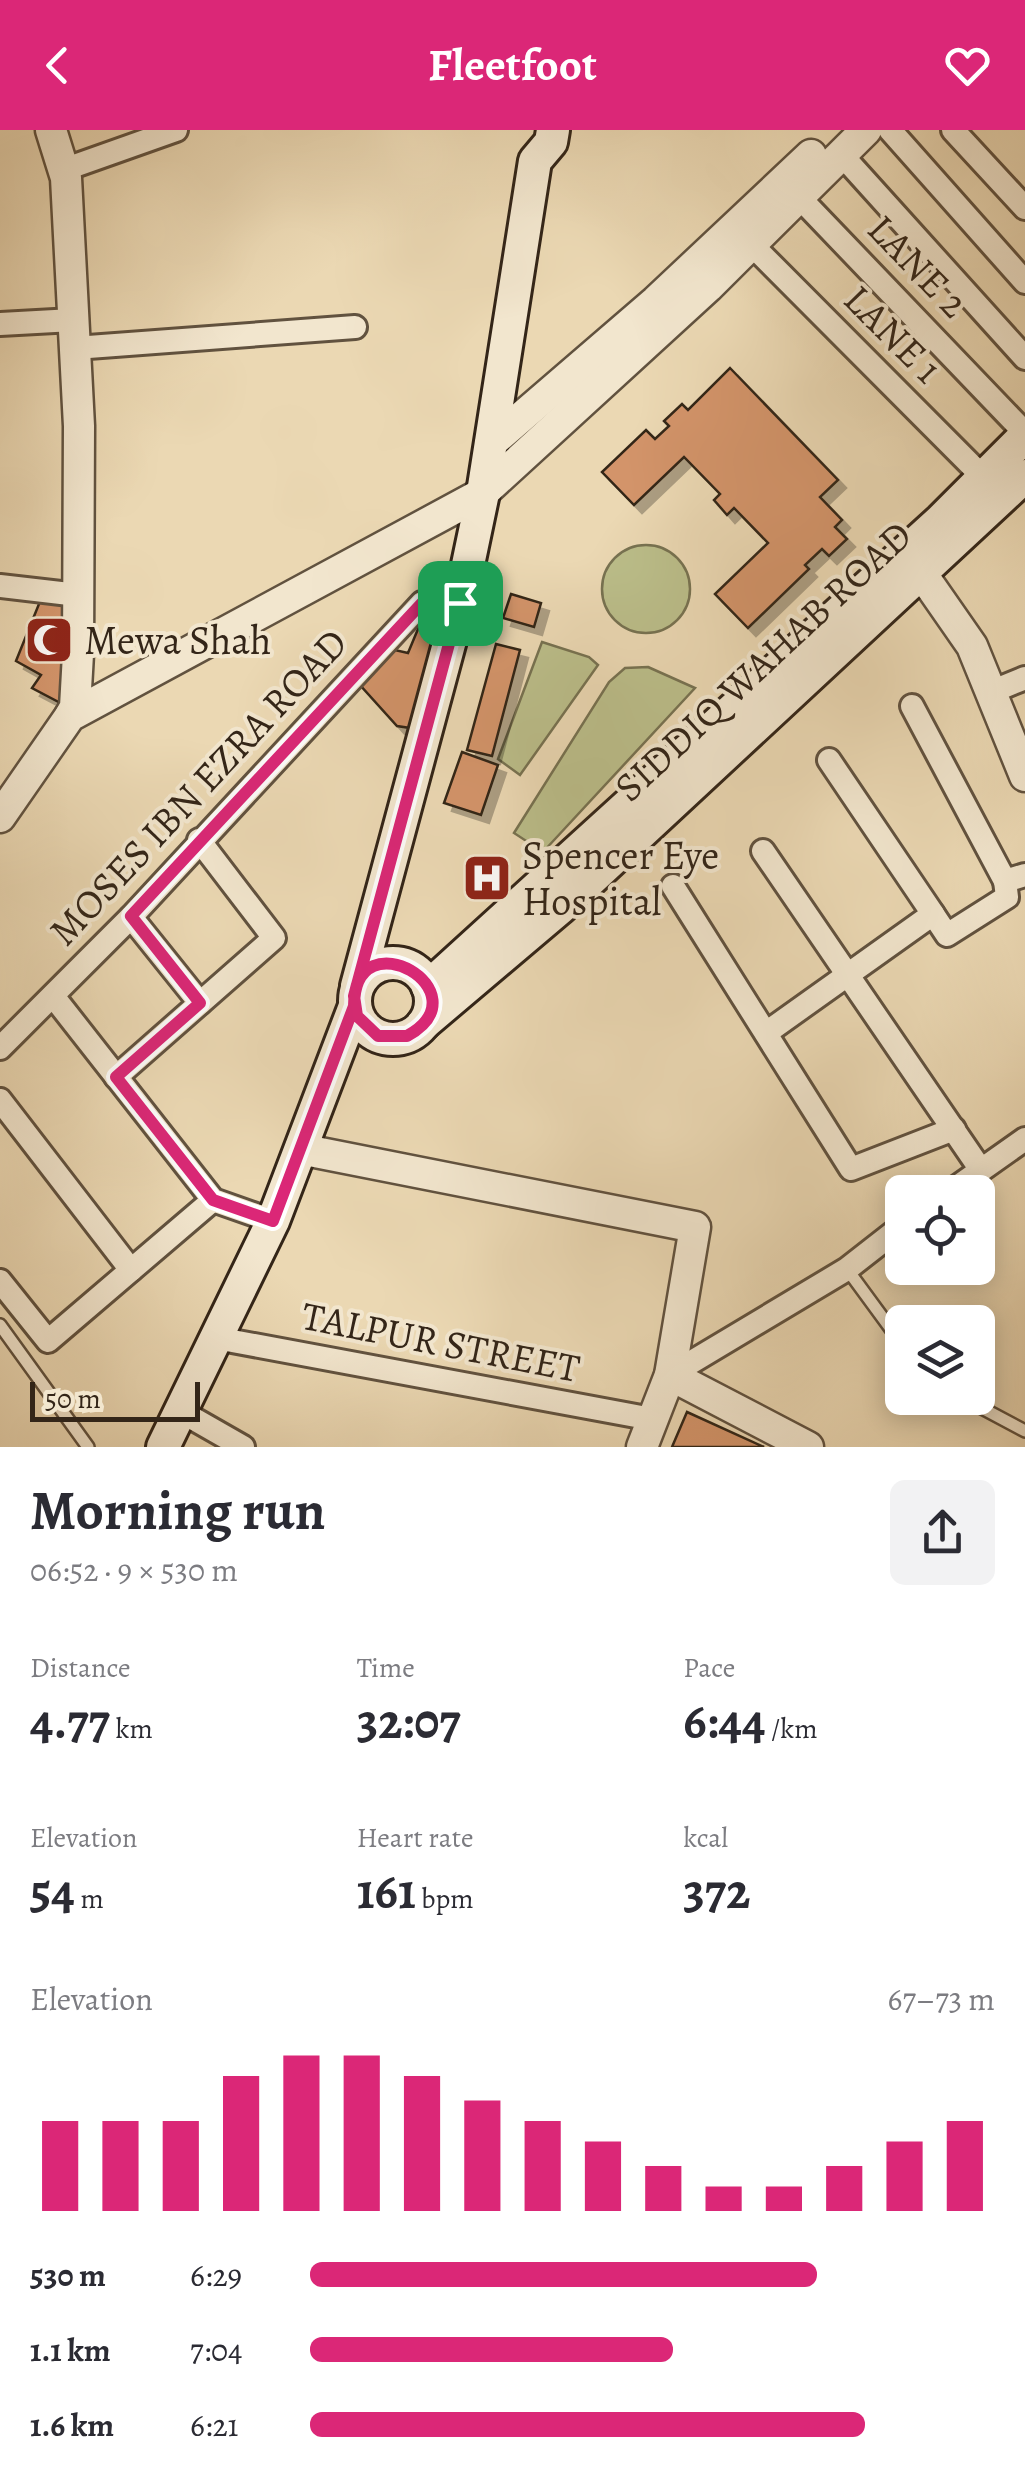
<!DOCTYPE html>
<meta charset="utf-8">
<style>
body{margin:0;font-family:Alegreya,serif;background:#f2f2f3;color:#2b2b33;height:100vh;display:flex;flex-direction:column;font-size:38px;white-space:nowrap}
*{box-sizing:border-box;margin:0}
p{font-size:32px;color:#7c7c81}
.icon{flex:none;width:55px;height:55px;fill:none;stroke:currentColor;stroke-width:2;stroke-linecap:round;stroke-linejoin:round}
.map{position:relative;height:1317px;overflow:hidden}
.sheet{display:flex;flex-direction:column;background:#fff;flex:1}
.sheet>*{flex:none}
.buttons{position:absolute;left:885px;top:1045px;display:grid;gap:20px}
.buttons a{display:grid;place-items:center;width:110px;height:110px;border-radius:15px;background:#fff;box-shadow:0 5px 25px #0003;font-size:50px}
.scale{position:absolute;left:30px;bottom:25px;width:170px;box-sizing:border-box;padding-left:10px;border:5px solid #332518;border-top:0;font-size:28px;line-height:35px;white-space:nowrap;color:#332518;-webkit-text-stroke:8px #f2e6ce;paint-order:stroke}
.pin{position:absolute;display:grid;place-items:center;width:85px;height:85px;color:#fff;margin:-42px;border-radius:20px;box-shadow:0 5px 15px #0006}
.round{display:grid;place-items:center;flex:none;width:105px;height:105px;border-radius:15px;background:#f2f2f3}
.summary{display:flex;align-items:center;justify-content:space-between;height:170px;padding:0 30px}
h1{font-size:55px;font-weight:700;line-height:75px}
.metrics{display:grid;grid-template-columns:repeat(3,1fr);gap:15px;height:170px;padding:10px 30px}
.metrics div{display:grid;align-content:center}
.metrics b{font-size:50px;font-weight:700}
.metrics small{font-size:28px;font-weight:400}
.metrics p{font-size:28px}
.chart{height:280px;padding:20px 30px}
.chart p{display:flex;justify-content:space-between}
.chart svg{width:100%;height:180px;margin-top:10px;stroke:#db2777;stroke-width:6}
ul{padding:0 30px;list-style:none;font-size:32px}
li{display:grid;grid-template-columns:160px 120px 1fr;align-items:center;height:75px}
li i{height:25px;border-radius:12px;background:#db2777}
header{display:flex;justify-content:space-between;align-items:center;height:130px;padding:0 30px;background:#db2777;color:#fff;font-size:45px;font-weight:700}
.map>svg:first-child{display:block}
.green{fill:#bbbe8a;stroke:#777251;stroke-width:2.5}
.building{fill:#d3946b;stroke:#332518;stroke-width:2.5;filter:url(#shadow)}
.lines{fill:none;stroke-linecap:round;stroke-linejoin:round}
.service-casing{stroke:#61523f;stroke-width:16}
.minor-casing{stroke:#61523f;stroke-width:28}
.tertiary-casing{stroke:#61523f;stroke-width:35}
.secondary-casing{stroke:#332518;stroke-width:38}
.service{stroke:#f2e6ce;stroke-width:11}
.minor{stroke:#f2e6ce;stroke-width:22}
.tertiary{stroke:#f2e6ce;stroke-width:30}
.secondary{stroke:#f2e6ce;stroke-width:32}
.route-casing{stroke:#fff;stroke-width:20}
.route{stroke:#db2777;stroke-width:12}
.labels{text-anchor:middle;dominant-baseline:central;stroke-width:8;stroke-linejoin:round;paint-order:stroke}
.street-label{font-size:40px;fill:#332518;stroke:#f2e6ce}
.poi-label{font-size:40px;fill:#332518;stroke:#f2e6ce;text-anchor:start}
</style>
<header><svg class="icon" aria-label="back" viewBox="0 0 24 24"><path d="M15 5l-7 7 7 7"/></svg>Fleetfoot<svg class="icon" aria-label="heart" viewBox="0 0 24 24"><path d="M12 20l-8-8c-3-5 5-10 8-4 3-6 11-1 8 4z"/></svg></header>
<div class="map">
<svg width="1025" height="1317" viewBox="0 0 1025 1317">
<defs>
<filter id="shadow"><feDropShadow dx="8" dy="8" stdDeviation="0" flood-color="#0004"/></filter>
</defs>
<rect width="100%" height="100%" fill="#ebd8b3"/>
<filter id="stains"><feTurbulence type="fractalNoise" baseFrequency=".002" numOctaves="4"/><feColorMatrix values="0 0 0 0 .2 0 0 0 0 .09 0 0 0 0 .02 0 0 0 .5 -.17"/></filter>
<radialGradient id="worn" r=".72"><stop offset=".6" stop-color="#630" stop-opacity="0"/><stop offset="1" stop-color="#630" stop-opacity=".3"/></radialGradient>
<g class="green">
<circle cx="646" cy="459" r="44"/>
<polygon points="542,512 589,527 598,535 520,645 498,629"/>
<polygon points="648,537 695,558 543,722 514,703 609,552 625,538"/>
</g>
<g class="building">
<polygon points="730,238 838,350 820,367 842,390 835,397 847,409 829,426 822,419 805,435 809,439 748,498 715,464 768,413 734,378 727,385 714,370 720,364 684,327 634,375 602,342 646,300 655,309 669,296 664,291 682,274 688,280"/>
<polygon points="43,464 78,465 70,578 32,558 41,545 16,531"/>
<polygon points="511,464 541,473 534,497 503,488"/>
<polygon points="428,475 453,483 417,599 397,596 360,555 395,520 408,523"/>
<polygon points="496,514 520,520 492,626 467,620"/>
<polygon points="462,622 498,635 481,685 444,673"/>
<polygon points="687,1282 764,1317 672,1317"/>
</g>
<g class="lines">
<g class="service-casing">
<g id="service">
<polyline points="847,1139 902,1214"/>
<polyline points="0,1195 88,1317"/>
<polyline points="963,1268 1025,1301"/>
</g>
</g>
<g class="minor-casing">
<g id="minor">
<polyline points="890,0 1025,152"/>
<polyline points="953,0 1025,78"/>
<polyline points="840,23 1025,228"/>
<polyline points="63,40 176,0"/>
<polyline points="798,66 1025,303"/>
<polyline points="750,113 983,347"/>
<polyline points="0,194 73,190"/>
<polyline points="75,218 355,197"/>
<polyline points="0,456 78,465"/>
<polyline points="991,562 1025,548"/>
<polyline points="912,576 1005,751 1025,745"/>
<polyline points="763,721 981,1040"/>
<polyline points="673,756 851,1039 954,999"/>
<polyline points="933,784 947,805 1007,767 1005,751"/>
<polyline points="131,787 200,873"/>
<polyline points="53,866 213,1070 273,1091"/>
<polyline points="766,903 933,784 829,630"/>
<polyline points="0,918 131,787 422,473 460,473"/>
<polyline points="116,947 274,808 199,710"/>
<polyline points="0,970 131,1140"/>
<polyline points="950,1062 1025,1009"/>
<polyline points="0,1151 48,1211 213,1070"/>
<polyline points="216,1208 652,1289"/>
<polyline points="670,1245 847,1139 902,1096"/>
<polyline points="180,1281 243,1317"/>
</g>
</g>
<g class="tertiary-casing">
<g id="tertiary">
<polyline points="51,0 66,48 79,296 78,524 75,577 70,586"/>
<polyline points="490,314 656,171 811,25"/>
<polyline points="908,424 972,516 1025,646"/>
<polyline points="0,687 70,586 483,363 708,157 866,0"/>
<polyline points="300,1019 695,1097 670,1245 642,1317"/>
<polyline points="670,1245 808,1317"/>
</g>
</g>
<g class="secondary-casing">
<g id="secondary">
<circle cx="393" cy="871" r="38"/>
<polyline points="357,856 460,473 483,363 535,31 551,12 553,0"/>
<polyline points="428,857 941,390 1025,306"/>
<polyline points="423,894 560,778 1025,346"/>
<polyline points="163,1317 273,1091 355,876"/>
</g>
</g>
<use href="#service" class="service"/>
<use href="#minor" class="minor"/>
<use href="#tertiary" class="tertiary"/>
<use href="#secondary" class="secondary"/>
</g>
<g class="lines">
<g class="route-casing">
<path id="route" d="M460,473l-106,393 3,20 21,20h29c80,-44 -53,-121 -53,-30l-81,215 -60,-21 -97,-123 84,-74 -69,-87 291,-313h38"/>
</g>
<use href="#route" class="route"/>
</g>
<defs>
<g id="mosque-square" transform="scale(2.5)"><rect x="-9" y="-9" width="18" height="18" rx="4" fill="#8f2418" stroke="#f2e6ce"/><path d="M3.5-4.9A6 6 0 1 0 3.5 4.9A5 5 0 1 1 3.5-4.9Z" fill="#fff"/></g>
<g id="hospital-square" transform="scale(2.5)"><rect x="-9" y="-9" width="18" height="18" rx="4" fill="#8f2418" stroke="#f2e6ce"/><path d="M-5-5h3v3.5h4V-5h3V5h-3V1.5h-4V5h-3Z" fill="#fff"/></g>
</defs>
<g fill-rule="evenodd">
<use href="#mosque-square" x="49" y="510"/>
<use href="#hospital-square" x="487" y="748"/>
</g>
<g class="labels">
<g class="street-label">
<text transform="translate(918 136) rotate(46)">LANE 2</text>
<text transform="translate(893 204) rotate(45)">LANE 1</text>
<text transform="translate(763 531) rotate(-43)">SIDDIQ WAHAB ROAD</text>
<text transform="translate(198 657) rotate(-47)">MOSES IBN EZRA ROAD</text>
<text transform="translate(441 1212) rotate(11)">TALPUR STREET</text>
</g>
<g class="poi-label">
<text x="84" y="510">Mewa Shah</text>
<text x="522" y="725">Spencer Eye<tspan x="522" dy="46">Hospital</tspan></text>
</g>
</g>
<rect width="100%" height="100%" filter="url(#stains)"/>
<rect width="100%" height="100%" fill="url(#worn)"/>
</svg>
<div class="buttons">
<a><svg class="icon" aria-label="locate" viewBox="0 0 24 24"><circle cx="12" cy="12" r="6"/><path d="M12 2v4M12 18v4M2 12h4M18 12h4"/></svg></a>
<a><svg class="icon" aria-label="layers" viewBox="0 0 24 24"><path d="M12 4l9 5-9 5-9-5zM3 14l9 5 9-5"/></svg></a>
</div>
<div class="scale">50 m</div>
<div class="pin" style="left:460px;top:473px;background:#1e9e55"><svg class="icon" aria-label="arrive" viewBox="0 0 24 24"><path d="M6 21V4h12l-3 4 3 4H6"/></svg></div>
</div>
<section class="sheet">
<div class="summary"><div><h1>Morning run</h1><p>06:52 · 9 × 530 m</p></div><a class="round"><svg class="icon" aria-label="share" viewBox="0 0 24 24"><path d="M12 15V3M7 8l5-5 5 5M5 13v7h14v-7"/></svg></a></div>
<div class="metrics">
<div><p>Distance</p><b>4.77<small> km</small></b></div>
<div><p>Time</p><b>32:07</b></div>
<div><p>Pace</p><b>6:44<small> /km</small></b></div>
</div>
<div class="metrics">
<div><p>Elevation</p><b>54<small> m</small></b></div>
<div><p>Heart rate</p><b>161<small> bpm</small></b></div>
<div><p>kcal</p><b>372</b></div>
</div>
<div class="chart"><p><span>Elevation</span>67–73 m</p>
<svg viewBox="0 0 160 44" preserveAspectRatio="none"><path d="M5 44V22M15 44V22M25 44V22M35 44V11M45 44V6M55 44V6M65 44V11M75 44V17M85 44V22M95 44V27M105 44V33M115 44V38M125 44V38M135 44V33M145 44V27M155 44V22"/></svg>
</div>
<ul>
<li><b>530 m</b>6:29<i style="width:74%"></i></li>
<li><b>1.1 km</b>7:04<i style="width:53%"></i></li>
<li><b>1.6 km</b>6:21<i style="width:81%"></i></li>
</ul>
</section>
